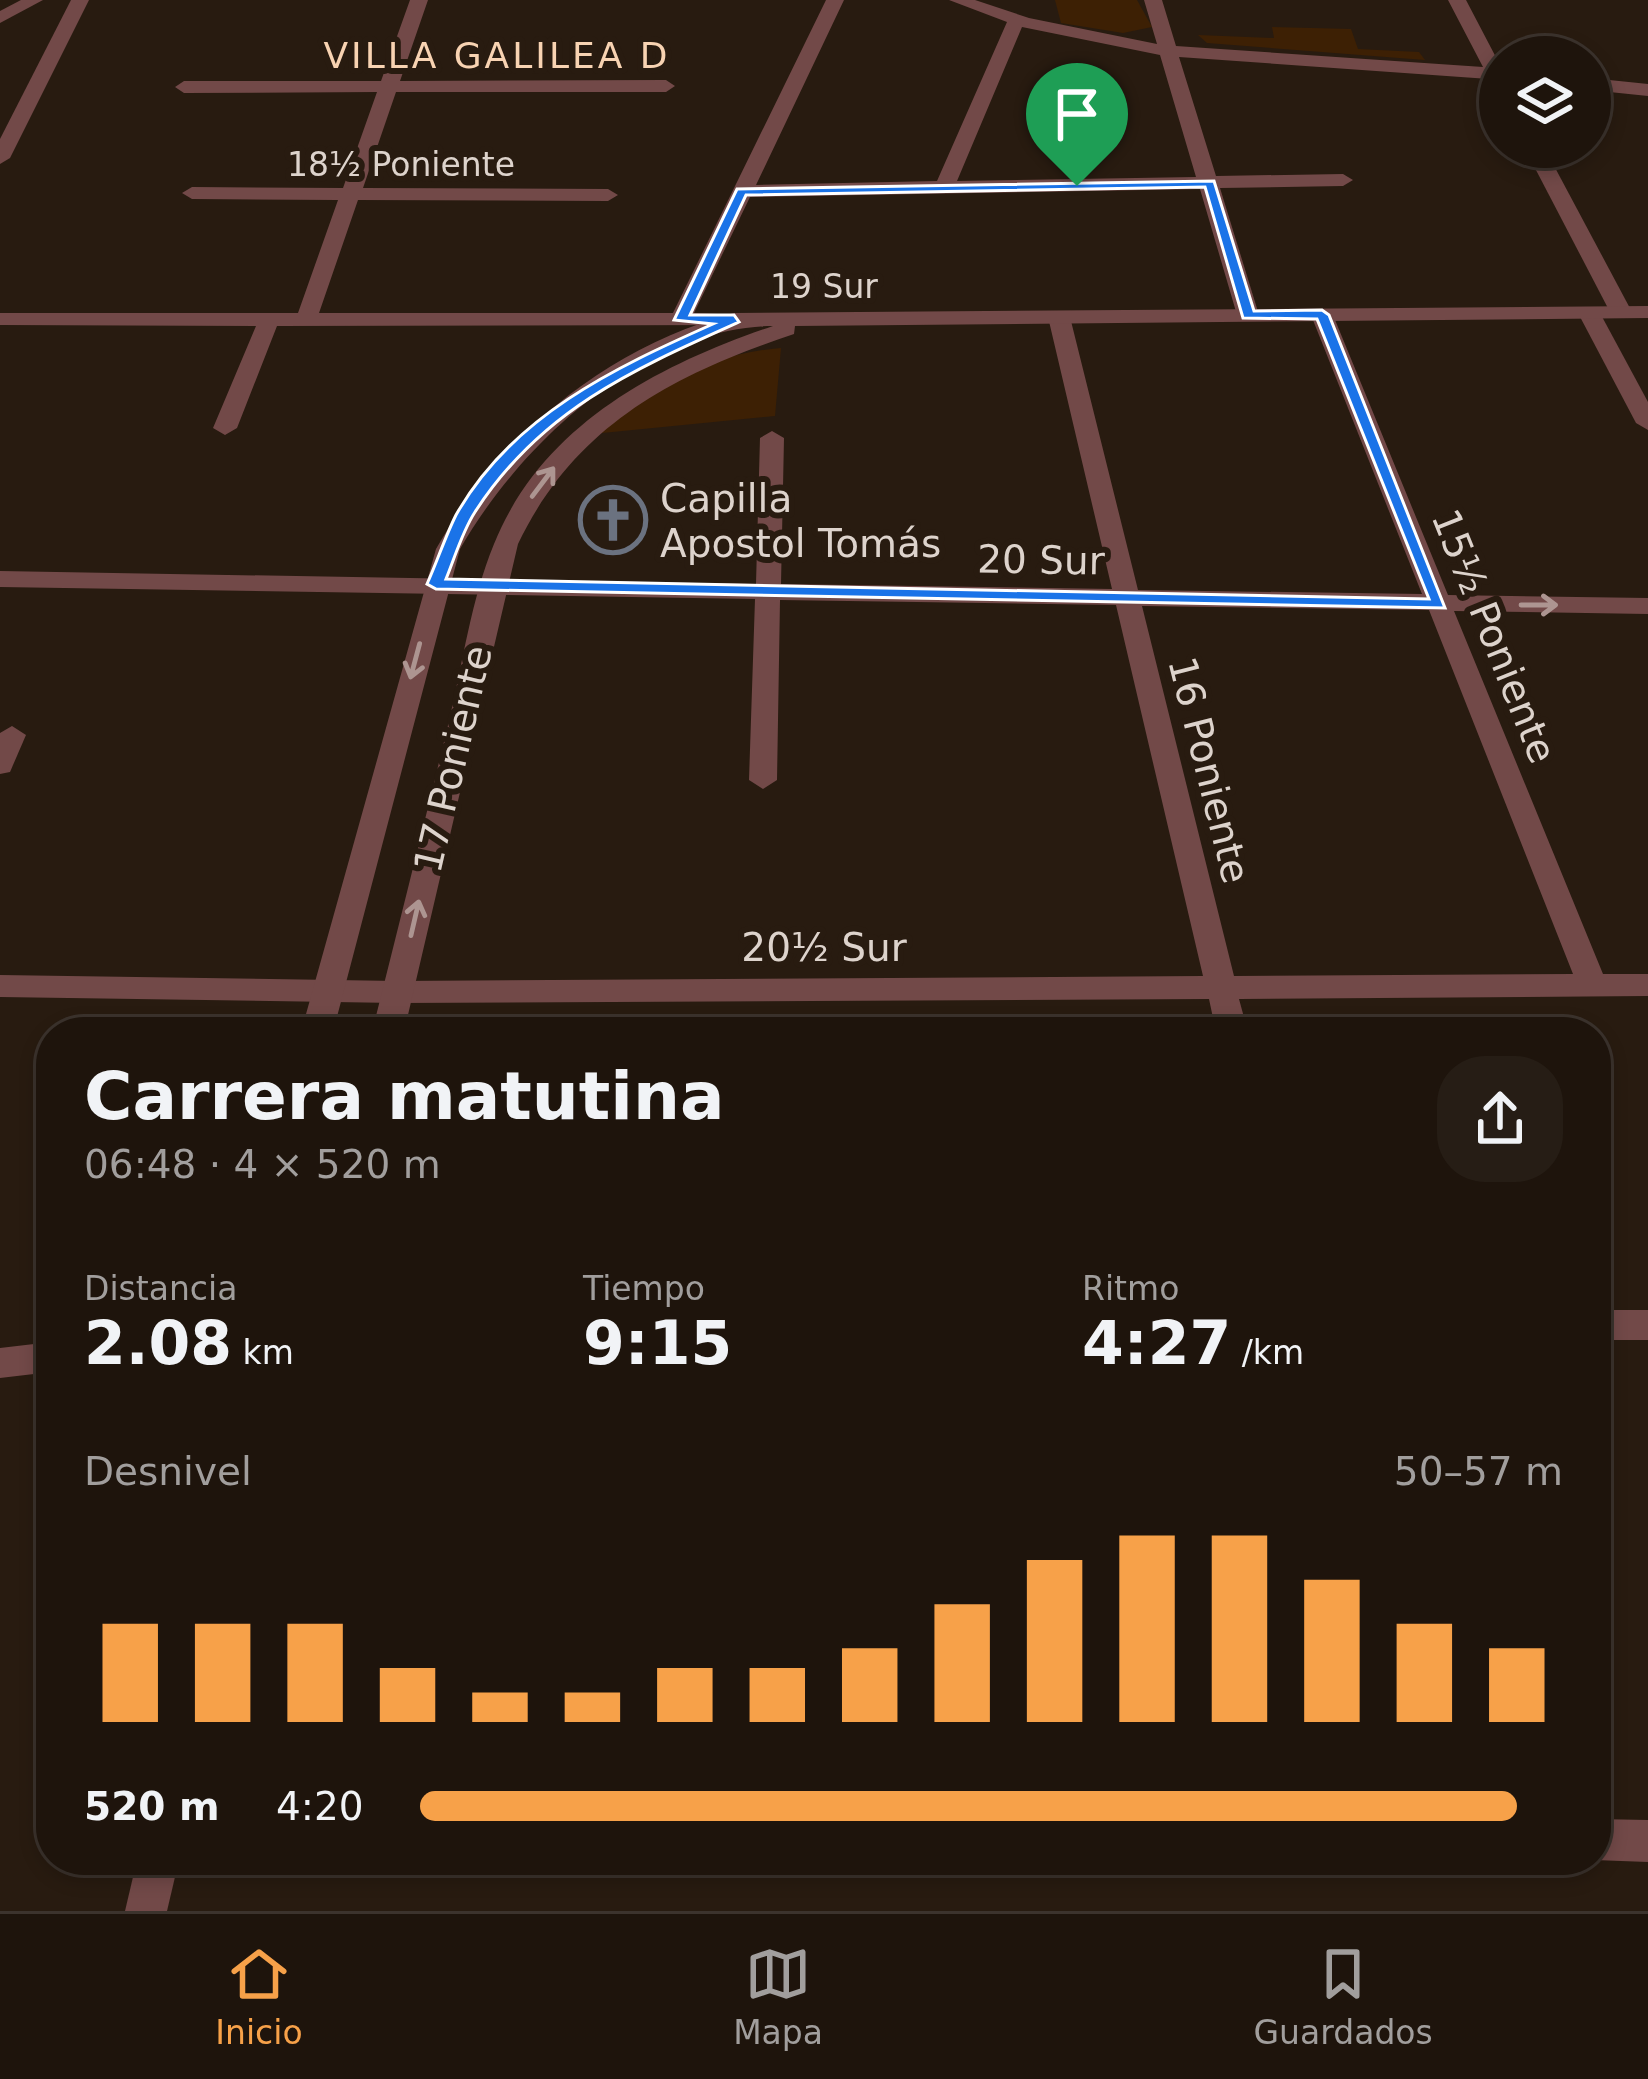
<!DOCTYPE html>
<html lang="es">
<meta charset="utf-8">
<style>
body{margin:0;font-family:"DejaVu Sans",sans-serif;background:#261d15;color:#f1f3f6;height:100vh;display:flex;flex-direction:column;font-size:45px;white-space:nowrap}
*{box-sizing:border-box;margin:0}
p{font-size:39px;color:#a19e9d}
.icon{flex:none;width:66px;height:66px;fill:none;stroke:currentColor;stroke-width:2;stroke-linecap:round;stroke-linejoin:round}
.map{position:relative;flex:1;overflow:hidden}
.drawer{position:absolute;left:36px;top:1017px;width:1575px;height:858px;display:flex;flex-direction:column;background:#1e140c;border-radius:48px;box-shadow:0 6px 18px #0003,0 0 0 3px #3c332d}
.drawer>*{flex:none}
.fabs{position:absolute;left:1479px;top:36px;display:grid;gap:24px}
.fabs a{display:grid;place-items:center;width:132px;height:132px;border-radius:50%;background:#1e140c;box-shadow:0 6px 18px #0003,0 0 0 3px #3c332d;font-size:60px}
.pin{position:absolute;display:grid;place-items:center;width:102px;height:102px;color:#fff;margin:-123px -51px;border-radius:50% 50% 50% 0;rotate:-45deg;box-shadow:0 0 12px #0007}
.pin .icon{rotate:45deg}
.round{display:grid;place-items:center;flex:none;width:126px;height:126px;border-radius:48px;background:#261d15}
.summary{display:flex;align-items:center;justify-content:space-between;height:204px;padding:0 48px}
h1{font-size:66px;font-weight:700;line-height:90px}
.figures{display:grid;grid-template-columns:repeat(3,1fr);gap:18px;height:204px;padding:12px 48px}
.figures div{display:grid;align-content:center}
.figures b{font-size:60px;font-weight:700}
.figures small{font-size:33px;font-weight:400}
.figures p{font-size:33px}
.chart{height:336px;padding:24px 48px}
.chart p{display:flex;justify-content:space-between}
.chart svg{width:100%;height:216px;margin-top:12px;stroke:#f7a149;stroke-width:6}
ul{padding:0 48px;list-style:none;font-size:39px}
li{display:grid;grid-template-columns:192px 144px 1fr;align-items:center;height:90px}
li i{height:30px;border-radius:15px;background:#f7a149}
.tab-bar{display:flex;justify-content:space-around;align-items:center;height:168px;border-top:3px solid #3c332d;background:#1e140c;font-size:33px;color:#a19e9d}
.tab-bar a{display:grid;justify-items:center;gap:6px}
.tab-bar .active{color:#f7a149}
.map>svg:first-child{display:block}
.green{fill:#3d2004}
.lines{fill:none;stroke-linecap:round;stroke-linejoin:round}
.minor{fill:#724948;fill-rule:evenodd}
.tertiary{fill:#724948;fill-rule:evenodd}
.oneway{stroke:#ad9591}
.route{fill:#1a73e8;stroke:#fff;stroke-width:3;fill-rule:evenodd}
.labels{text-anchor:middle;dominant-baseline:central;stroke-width:12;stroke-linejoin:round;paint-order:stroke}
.far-street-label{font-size:33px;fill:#ddd3cc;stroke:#281b10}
.far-neighbourhood-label{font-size:36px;letter-spacing:3px;fill:#f8d3b2;stroke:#281b10}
.poi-label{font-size:39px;fill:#ddd3cc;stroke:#281b10;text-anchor:start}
.street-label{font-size:39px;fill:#ddd3cc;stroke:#281b10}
</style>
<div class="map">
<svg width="1648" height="1911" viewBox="0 0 1648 1911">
<rect width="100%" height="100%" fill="#281b10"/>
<g class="green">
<polygon points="1055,0 1137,0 1152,27 1123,33 1061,23"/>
<polygon points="1272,27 1351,29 1358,49 1419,52 1425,60 1207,43 1198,35 1274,38"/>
<path d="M781,348l-6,68 -203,20c67,-40 130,-82 209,-88z"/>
</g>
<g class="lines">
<g class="minor">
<polygon points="21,0 43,0 0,23 0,11"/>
<polygon points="71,0 89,0 10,158 0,164 0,139"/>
<path d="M410,0h18l-28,81 266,-1 9,6 -9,6h-270l-33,96 245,1 10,6 -10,6 -250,-1 -39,113h354l153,-313h18l-88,185 181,-4 70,-159 -58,-22h26l54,18 128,26 -13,-44h18l14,46 307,21 -35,-67h18l34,65v23l-11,-9 -310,-22 37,119 127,-2 10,6 -10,6 -123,2 39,127 -11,6 -11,-6 -37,-126 -450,8 -56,116 48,2v10l-465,1 -40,102 -12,7 -12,-7 43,-102 -256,-1v-12h298l40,-113 -146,-1 -10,-6 10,-6 151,1 34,-96 -193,1 -9,-6 9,-6h197zM1022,27l138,28 36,122 -239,4z"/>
<polygon points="1590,78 1648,84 1648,96 1590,90"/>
<polygon points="1524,147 1544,147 1632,312 1629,317 1621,318 1610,312"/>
<polygon points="1589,307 1600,313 1648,402 1648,430 1636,423 1578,313"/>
<path d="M1322,309l11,6 115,280 200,3v16l-194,-3 149,363h45v22l-409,3 9,33h-32l-7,-33 -812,4 -397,-6v-22l397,6 806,-5 -87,-371 -336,-5 -3,180 -14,9 -14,-9 6,-181 -755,-12v-16l756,13 4,-146 12,-7 12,7 -3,146 331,5 -64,-272 11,-6 11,6 68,273 284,4 -111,-279zM1142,606l287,4 144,364 -339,2z"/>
<polygon points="12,726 26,735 10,772 0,774 0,733"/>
<rect x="1596" y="1310" width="52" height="30"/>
<polygon points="51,1342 51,1372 0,1378 0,1348"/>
<polygon points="1596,1819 1648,1820 1648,1862 1594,1860"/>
</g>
<g class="tertiary">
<path d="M1648,306v12l-853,8 -1,8c-120,40 -219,91 -276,210l-114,488h-32c26,-104 52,-207 77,-311 14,-59 22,-121 45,-177 48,-119 164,-179 279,-218 -128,1 -253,118 -313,223l-127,483h-32l135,-483c65,-114 169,-201 298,-236z"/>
<polygon points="137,1860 179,1860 167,1911 125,1911"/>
</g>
</g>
<defs><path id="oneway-shaft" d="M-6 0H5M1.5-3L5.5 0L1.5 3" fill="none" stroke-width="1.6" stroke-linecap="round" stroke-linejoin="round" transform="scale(3)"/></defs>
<g class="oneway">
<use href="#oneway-shaft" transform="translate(543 482) rotate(-53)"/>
<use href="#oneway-shaft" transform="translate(1539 605)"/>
<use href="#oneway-shaft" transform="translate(415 661) rotate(105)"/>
<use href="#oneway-shaft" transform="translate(415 918) rotate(-77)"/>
</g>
<path class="route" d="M1214,181l40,130 68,-1 7,5 116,293 -1009,-19 -9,-5c10,-22 18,-47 29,-69 56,-99 158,-147 257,-191l-39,-4 63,-131zM1205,187l38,131 74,1 112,280 -983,-20c9,-22 16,-47 29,-67 66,-102 157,-142 264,-190l-5,-7h-44l56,-120z"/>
<defs>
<g id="church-ring" transform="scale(3.45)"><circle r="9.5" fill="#281b10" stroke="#6b7280" stroke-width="1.5"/><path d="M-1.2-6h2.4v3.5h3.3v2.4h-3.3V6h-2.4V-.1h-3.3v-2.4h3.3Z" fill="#6b7280"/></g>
</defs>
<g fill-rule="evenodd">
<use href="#church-ring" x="613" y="520"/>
</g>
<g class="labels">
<g class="far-street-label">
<text x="401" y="164">18½ Poniente</text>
<text x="824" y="286">19 Sur</text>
</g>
<g class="far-neighbourhood-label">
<text x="497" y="55">VILLA GALILEA D</text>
</g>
<g class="poi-label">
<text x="660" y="498">Capilla<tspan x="660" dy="45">Apostol Tomás</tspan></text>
</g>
<g class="street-label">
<text transform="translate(1041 560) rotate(1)">20 Sur</text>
<text transform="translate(1494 636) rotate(68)">15½ Poniente</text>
<text transform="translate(453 759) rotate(-77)">17 Poniente</text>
<text transform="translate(1209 770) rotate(76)">16 Poniente</text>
<text x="824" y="947">20½ Sur</text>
</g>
</g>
</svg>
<div class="fabs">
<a><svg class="icon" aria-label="layers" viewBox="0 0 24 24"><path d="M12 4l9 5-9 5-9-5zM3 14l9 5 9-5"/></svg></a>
</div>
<div class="pin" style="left:1077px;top:186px;background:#1e9e55"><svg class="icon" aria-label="arrive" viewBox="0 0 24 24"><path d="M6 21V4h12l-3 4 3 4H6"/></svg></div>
<section class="drawer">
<div class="summary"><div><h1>Carrera matutina</h1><p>06:48 · 4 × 520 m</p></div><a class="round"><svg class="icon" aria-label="share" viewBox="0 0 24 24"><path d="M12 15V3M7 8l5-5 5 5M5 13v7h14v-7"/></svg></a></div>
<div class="figures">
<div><p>Distancia</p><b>2.08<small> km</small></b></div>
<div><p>Tiempo</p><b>9:15</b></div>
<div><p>Ritmo</p><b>4:27<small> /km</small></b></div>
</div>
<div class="chart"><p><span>Desnivel</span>50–57 m</p>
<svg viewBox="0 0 160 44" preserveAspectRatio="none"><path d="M5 44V24M15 44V24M25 44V24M35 44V33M45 44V38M55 44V38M65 44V33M75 44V33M85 44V29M95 44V20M105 44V11M115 44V6M125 44V6M135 44V15M145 44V24M155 44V29"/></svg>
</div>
<ul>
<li><b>520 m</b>4:20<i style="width:96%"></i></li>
</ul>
</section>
</div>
<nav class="tab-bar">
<a class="active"><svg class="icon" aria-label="home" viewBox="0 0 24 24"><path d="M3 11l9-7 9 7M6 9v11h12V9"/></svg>Inicio</a>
<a><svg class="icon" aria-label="map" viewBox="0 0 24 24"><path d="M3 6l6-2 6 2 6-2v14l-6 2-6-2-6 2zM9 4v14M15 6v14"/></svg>Mapa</a>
<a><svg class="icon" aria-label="saved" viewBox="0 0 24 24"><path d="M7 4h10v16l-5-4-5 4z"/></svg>Guardados</a>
</nav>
